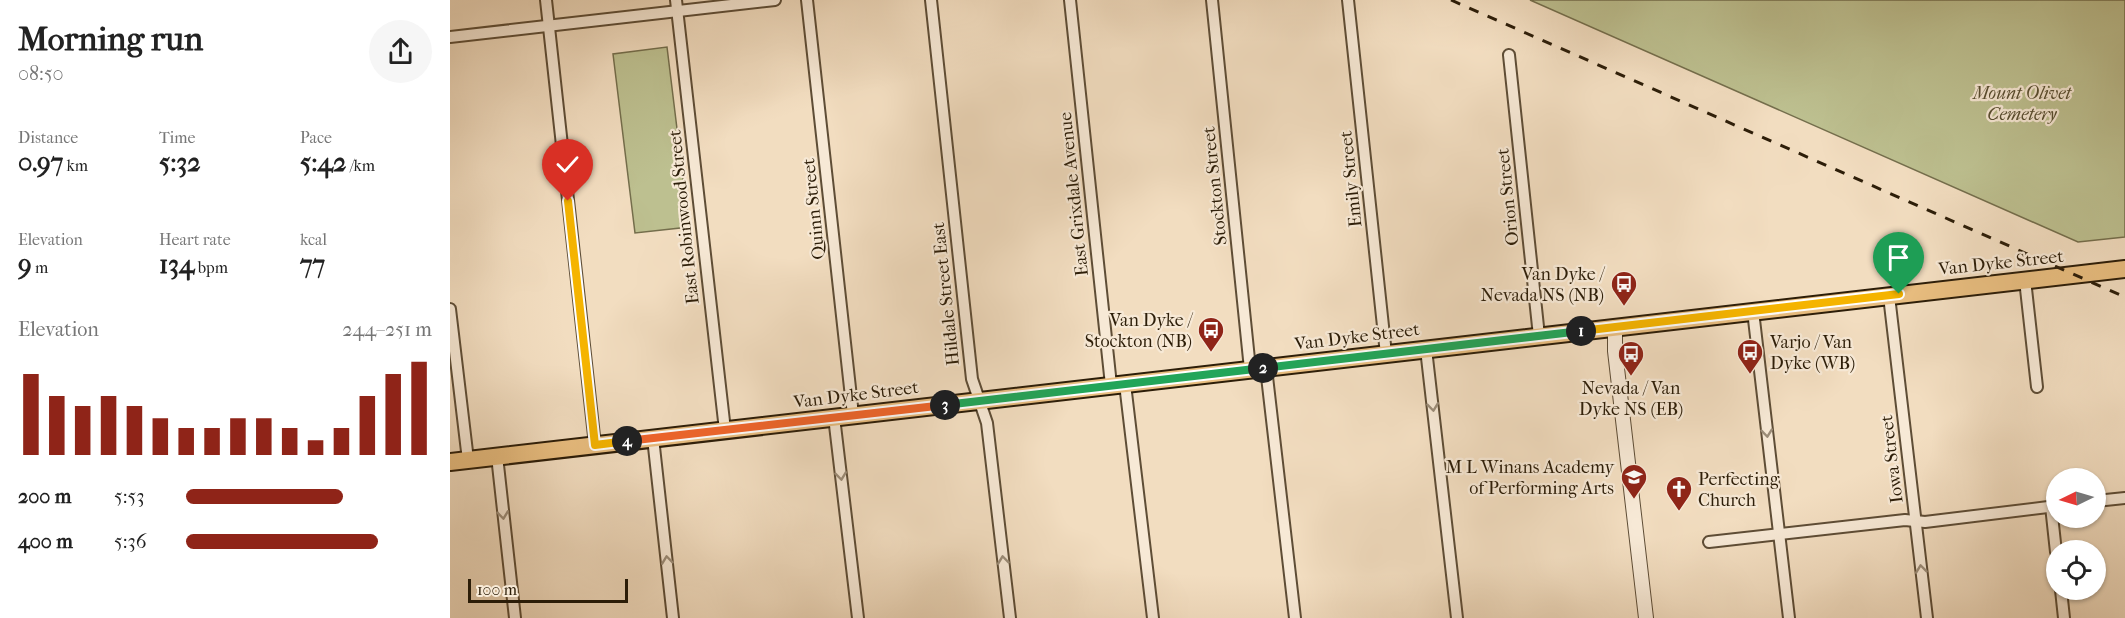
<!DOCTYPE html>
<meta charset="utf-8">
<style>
body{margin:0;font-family:"IM FELL French Canon",serif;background:#f6f6f6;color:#222;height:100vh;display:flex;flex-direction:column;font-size:22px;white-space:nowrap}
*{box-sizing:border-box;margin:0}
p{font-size:20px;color:#767676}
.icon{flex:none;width:33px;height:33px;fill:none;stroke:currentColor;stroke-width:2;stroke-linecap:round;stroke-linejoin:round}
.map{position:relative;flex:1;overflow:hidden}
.panel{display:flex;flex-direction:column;background:#fff;width:450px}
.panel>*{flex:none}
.needle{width:39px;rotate:265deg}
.fabs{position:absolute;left:1596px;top:468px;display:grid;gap:12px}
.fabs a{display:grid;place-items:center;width:60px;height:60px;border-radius:50%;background:#fff;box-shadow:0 2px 4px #0004;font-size:30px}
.scale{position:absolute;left:18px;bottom:15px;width:160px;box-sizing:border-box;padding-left:6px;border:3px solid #2c1d08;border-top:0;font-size:16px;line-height:21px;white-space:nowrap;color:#2c1d08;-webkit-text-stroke:4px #f7e9d6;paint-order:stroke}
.pin{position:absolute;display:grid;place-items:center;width:51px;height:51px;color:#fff;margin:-62px -26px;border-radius:50% 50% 50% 0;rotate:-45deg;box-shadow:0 0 6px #0007}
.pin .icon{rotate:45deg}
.km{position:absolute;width:30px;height:30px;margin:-15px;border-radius:50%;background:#222;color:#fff;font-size:16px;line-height:30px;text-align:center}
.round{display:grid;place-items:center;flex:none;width:63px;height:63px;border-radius:32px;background:#f6f6f6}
.overview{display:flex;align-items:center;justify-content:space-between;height:102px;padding:0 18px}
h1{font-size:33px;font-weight:700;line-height:45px}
.metrics{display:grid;grid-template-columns:repeat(3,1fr);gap:9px;height:102px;padding:6px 18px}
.metrics div{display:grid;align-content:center}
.metrics b{font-size:26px;font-weight:700}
.metrics small{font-size:16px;font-weight:400}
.metrics p{font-size:16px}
.chart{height:168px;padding:12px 18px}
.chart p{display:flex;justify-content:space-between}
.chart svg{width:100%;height:108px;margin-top:6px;stroke:#8f2418;stroke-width:6}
ul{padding:0 18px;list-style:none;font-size:20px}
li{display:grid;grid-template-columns:96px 72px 1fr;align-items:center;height:45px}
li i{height:15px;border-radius:8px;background:#8f2418}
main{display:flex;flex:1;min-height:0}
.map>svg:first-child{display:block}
.green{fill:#bdc090;stroke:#746e4c;stroke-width:1.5}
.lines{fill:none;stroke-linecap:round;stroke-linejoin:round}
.minor-casing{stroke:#5e4d36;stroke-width:14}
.tertiary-casing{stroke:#5e4d36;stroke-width:16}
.primary-casing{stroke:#2c1d08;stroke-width:20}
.minor{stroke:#f7e9d6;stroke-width:10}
.tertiary{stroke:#f7e9d6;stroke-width:14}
.primary{stroke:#e9be80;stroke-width:16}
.rail{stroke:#2c1d08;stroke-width:3;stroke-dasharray:10 10;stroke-linecap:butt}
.oneway{stroke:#9c8d79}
.split-1-casing{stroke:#fff;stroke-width:12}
.split-2-casing{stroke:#fff;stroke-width:12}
.split-3-casing{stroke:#fff;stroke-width:12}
.split-4-casing{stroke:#fff;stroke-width:12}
.split-5-casing{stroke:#fff;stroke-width:12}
.split-1{stroke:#f5b400;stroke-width:8}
.split-2{stroke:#22a559;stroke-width:8}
.split-3{stroke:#22a559;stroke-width:8}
.split-4{stroke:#f0652b;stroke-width:8}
.split-5{stroke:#f5b400;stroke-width:8}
.labels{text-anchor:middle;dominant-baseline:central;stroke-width:4.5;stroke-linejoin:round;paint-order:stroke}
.park-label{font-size:18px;font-style:italic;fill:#584e31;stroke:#f7e9d6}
.street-label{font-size:18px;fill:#2c1d08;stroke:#f7e9d6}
.poi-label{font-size:18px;fill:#2c1d08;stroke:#f7e9d6;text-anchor:end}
</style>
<main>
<section class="panel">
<div class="overview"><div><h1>Morning run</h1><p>08:50</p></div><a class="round"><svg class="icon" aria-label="share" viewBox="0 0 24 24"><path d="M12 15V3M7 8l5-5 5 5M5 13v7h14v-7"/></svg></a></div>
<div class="metrics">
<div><p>Distance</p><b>0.97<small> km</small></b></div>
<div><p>Time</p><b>5:32</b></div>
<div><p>Pace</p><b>5:42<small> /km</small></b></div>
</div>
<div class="metrics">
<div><p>Elevation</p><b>9<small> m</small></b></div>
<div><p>Heart rate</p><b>134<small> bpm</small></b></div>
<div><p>kcal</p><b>77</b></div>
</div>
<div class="chart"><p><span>Elevation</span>244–251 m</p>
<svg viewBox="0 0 160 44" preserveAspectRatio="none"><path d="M5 44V11M15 44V20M25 44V24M35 44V20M45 44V24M55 44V29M65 44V33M75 44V33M85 44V29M95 44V29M105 44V33M115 44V38M125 44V33M135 44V20M145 44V11M155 44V6"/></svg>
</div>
<ul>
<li><b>200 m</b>5:53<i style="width:64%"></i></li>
<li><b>400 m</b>5:36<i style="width:78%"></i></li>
</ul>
</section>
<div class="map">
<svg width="1675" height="618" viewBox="0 0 1675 618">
<rect width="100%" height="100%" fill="#f2ddc0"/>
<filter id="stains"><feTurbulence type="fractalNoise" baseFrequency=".00333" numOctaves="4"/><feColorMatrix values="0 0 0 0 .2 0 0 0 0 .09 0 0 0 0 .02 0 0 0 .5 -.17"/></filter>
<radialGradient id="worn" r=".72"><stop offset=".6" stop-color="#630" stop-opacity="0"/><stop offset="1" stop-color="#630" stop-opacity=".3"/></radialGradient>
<g class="green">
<polygon points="1080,0 1675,0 1675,237 1628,242"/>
<polygon points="217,47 239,227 185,233 163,54"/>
</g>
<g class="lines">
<g class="minor-casing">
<g id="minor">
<polyline points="96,0 145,445"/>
<polyline points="226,0 275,430"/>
<polyline points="357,0 403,415"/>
<polyline points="481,0 522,379 537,423 560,618"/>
<polyline points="620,0 661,385"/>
<polyline points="762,0 800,369"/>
<polyline points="898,0 936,354"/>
<polyline points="0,37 325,0"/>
<polyline points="1059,55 1089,336"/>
<polyline points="1575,280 1587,387"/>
<polyline points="1439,296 1477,618"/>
<polyline points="0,309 18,460"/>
<polyline points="1303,311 1339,618"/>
<polyline points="976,349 1007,618"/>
<polyline points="816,368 845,618"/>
<polyline points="675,384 703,618"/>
<polyline points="384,417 408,618"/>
<polyline points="203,438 223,618"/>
<polyline points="47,456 65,618"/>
<polyline points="1646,501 1675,498"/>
<polyline points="1601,506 1606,552"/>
<polyline points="1259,542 1455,520 1475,522 1606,506"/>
<polyline points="1611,590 1614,618"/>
</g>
</g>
<g class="tertiary-casing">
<polyline id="tertiary" points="1165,327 1165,351 1196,618"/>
</g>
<g class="primary-casing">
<polyline id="primary" points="0,462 1675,269"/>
</g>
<use href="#minor" class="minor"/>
<use href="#tertiary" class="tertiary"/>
<use href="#primary" class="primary"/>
<polyline class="rail" points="1001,0 1675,297"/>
</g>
<defs><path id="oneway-chevron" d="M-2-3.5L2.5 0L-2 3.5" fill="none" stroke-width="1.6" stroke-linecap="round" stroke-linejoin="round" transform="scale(1.5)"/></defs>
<g class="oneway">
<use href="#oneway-chevron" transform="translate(983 407) rotate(83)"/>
<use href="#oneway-chevron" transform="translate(1317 433) rotate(84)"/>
<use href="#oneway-chevron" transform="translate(391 476) rotate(83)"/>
<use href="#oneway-chevron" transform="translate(53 515) rotate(83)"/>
<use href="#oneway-chevron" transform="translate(217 560) rotate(-97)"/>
<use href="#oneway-chevron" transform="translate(553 560) rotate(-97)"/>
<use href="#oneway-chevron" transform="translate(1471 569) rotate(-97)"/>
</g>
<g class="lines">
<g class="split-1-casing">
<polyline id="split-1" points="1131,331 1449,294"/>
</g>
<g class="split-2-casing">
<polyline id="split-2" points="813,368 1131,331"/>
</g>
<g class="split-3-casing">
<polyline id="split-3" points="495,405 813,368"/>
</g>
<g class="split-4-casing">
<polyline id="split-4" points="177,441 495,405"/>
</g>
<g class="split-5-casing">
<polyline id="split-5" points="118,201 145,445 177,441"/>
</g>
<use href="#split-1" class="split-1"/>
<use href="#split-2" class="split-2"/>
<use href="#split-3" class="split-3"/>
<use href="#split-4" class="split-4"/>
<use href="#split-5" class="split-5"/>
</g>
<defs>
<g id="bus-pin" transform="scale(1.35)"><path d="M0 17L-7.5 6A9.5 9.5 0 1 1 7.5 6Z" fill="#8f2418" stroke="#f7e9d6"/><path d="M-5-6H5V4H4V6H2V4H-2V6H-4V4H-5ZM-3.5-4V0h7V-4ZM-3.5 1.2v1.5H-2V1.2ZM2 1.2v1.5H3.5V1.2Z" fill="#fff"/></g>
<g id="school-pin" transform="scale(1.35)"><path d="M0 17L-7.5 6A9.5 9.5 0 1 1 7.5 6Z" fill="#8f2418" stroke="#f7e9d6"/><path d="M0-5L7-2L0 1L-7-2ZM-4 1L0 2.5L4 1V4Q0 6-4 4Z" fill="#fff"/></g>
<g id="church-pin" transform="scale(1.35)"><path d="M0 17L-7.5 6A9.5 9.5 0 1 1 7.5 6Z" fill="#8f2418" stroke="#f7e9d6"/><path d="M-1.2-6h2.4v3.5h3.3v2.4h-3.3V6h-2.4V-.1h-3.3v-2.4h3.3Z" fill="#fff"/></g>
</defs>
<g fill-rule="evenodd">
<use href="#bus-pin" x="1174" y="284"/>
<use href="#bus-pin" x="761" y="330"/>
<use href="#bus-pin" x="1300" y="352"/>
<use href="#bus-pin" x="1181" y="354"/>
<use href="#school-pin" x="1184" y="477"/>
<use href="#church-pin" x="1229" y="489"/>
</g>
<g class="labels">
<g class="park-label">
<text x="1572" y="93">Mount Olivet<tspan x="1572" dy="21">Cemetery</tspan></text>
</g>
<g class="street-label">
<text transform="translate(901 179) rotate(-96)">Emily Street</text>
<text transform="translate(765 186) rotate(-96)">Stockton Street</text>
<text transform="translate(624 194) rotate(-96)">East Grixdale Avenue</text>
<text transform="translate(1058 197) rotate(-96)">Orion Street</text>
<text transform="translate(364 209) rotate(-96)">Quinn Street</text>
<text transform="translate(234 217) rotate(-96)">East Robinwood Street</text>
<text transform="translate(1551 263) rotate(-6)">Van Dyke Street</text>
<text transform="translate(496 294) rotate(-96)">Hildale Street East</text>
<text transform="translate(907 337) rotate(-7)">Van Dyke Street</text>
<text transform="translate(406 395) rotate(-7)">Van Dyke Street</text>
<text transform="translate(1442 459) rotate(-97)">Iowa Street</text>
</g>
<g class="poi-label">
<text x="1154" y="274">Van Dyke /<tspan x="1154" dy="21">Nevada NS (NB)</tspan></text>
<text x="742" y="320">Van Dyke /<tspan x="742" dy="21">Stockton (NB)</tspan></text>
<text x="1320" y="342" text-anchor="start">Varjo / Van<tspan x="1320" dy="21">Dyke (WB)</tspan></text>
<text x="1181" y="388" text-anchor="middle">Nevada / Van<tspan x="1181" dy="21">Dyke NS (EB)</tspan></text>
<text x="1164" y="467">M L Winans Academy<tspan x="1164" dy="21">of Performing Arts</tspan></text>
<text x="1248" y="479" text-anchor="start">Perfecting<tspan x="1248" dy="21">Church</tspan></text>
</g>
</g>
<rect width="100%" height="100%" filter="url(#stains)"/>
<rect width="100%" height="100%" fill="url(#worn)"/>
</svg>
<div class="fabs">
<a><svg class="needle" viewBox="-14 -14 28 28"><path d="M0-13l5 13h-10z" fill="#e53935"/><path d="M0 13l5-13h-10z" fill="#767676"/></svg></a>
<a><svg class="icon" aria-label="locate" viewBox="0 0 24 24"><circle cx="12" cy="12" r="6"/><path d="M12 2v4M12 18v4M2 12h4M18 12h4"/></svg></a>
</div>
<div class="scale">100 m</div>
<div class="pin" style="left:1449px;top:294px;background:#1e9e55"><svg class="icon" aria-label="arrive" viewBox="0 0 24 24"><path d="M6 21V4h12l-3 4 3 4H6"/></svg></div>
<div class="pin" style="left:118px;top:201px;background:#d93025"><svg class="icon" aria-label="check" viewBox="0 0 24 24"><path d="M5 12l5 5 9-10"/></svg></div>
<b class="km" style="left:1131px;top:331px">1</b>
<b class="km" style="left:813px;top:368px">2</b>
<b class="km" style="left:495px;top:405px">3</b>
<b class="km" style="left:177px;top:441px">4</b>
</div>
</main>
